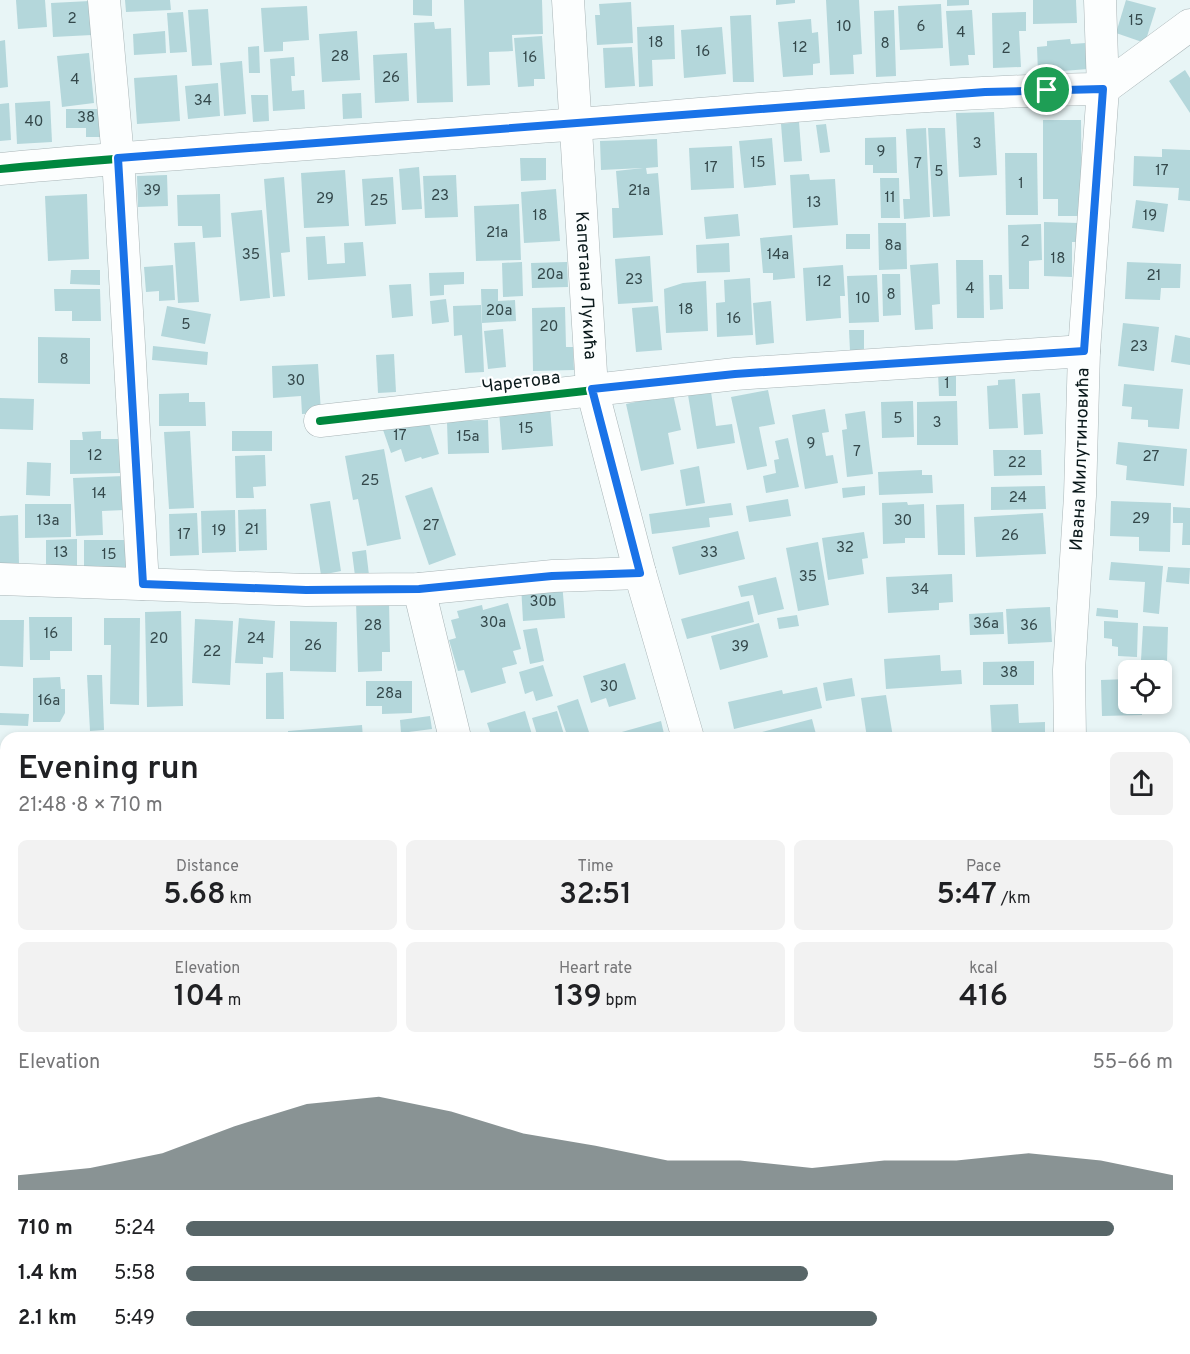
<!DOCTYPE html>
<meta charset="utf-8">
<style>
body{margin:0;font-family:Overpass,sans-serif;background:#f2f2f2;color:#202124;height:100vh;display:flex;flex-direction:column;font-size:22px;white-space:nowrap}
*{box-sizing:border-box;margin:0}
p{font-size:20px;color:#757577}
.icon{flex:none;width:33px;height:33px;fill:none;stroke:currentColor;stroke-width:2;stroke-linecap:round;stroke-linejoin:round}
.map{position:relative;flex:1;overflow:hidden}
.sheet{position:absolute;left:0px;top:732px;width:1191px;height:622px;display:flex;flex-direction:column;background:#fff;border-radius:18px 18px 0 0;box-shadow:0 3px 9px #0003}
.sheet>*{flex:none}
.tools{position:absolute;left:1118px;top:660px;display:grid;gap:12px}
.tools a{display:grid;place-items:center;width:54px;height:54px;border-radius:9px;background:#fff;box-shadow:0 3px 9px #0003;font-size:30px}
.pin{position:absolute;display:grid;place-items:center;width:51px;height:51px;color:#fff;margin:-26px;border:3px solid #fff;border-radius:50%;box-shadow:0 2px 6px #0007}
.round{display:grid;place-items:center;flex:none;width:63px;height:63px;border-radius:9px;background:#f2f2f2}
.summary{display:flex;align-items:center;justify-content:space-between;height:102px;padding:0 18px}
h1{font-size:33px;font-weight:600;line-height:45px}
.stats{display:grid;grid-template-columns:repeat(3,1fr);gap:9px;height:102px;padding:6px 18px}
.stats div{display:grid;align-content:center;border-radius:9px;background:#f2f2f2;text-align:center}
.stats b{font-size:30px;font-weight:600}
.stats small{font-size:16px;font-weight:400}
.stats p{font-size:16px}
.chart{height:168px;padding:12px 18px}
.chart p{display:flex;justify-content:space-between}
.chart svg{width:100%;height:108px;margin-top:6px;fill:#586668;opacity:.7}
ul{padding:0 18px;list-style:none;font-size:20px}
li{display:grid;grid-template-columns:96px 72px 1fr;align-items:center;height:45px}
li i{height:15px;border-radius:8px;background:#586668}
.map>svg:first-child{display:block}
.building{fill:#b4d7db}
.lines{fill:none;stroke-linecap:round;stroke-linejoin:round}
.minor-casing{stroke:#a9b5b7;stroke-width:33}
.minor{stroke:#fcfefe;stroke-width:32}
.cycleway-casing{stroke:#fff;stroke-width:11}
.cycleway{stroke:#00873e;stroke-width:8}
.route-casing{stroke:#fff;stroke-width:12}
.route{stroke:#1a73e8;stroke-width:8}
.labels{text-anchor:middle;dominant-baseline:central;stroke-width:4.5;stroke-linejoin:round;paint-order:stroke}
.number-label{font-size:15px;fill:#34484b}
.street-label{font-size:18px;fill:#0a191b;stroke:#fff}
</style>
<div class="map">
<svg width="1190" height="1354" viewBox="0 0 1190 1354">
<rect width="100%" height="100%" fill="#e8f5f6"/>
<g class="building">
<polygon points="16,0 45,0 47,27 18,29"/>
<polygon points="125,0 170,0 171,10 126,12"/>
<polygon points="413,0 432,0 432,16 413,15"/>
<polygon points="464,0 542,0 543,34 512,35 513,51 489,52 490,85 467,86"/>
<polygon points="776,0 795,0 795,3 776,5"/>
<polygon points="826,0 859,0 862,54 853,55 854,74 830,75"/>
<polygon points="947,0 969,0 969,5 947,6"/>
<polygon points="1033,0 1076,0 1077,23 1033,24"/>
<polygon points="1126,0 1156,8 1145,43 1116,33"/>
<polygon points="90,1 92,35 53,37 51,3"/>
<polygon points="631,2 633,43 597,45 595,15 600,15 599,4"/>
<polygon points="941,4 943,48 900,50 898,6"/>
<polygon points="307,6 309,40 283,42 283,51 264,52 261,8"/>
<polygon points="208,9 212,65 192,66 188,10"/>
<polygon points="894,10 896,76 876,77 874,11"/>
<polygon points="972,10 975,55 968,55 969,65 950,66 946,11"/>
<polygon points="183,12 187,52 170,53 167,13"/>
<polygon points="1026,12 1026,31 1019,31 1021,67 993,68 992,13"/>
<polygon points="751,15 754,82 733,82 730,16"/>
<polygon points="811,19 812,33 818,32 820,63 813,64 813,75 783,77 778,22"/>
<polygon points="434,22 435,29 451,28 453,102 417,103 414,23"/>
<polygon points="674,25 675,59 652,60 653,86 639,87 637,27"/>
<polygon points="722,27 726,74 684,78 681,30"/>
<polygon points="165,31 166,53 134,55 133,34"/>
<polygon points="357,31 360,80 322,82 319,34"/>
<polygon points="542,36 545,79 534,79 534,86 518,87 514,38"/>
<polygon points="1070,39 1071,44 1086,43 1088,69 1038,73 1037,47 1047,46 1047,41"/>
<polygon points="5,40 8,87 0,88 0,41"/>
<polygon points="259,46 260,73 249,73 248,47"/>
<polygon points="632,47 635,86 605,88 603,48"/>
<polygon points="89,53 94,103 62,107 57,56"/>
<polygon points="407,53 409,101 375,103 373,55"/>
<polygon points="294,57 295,76 291,76 292,91 304,90 305,109 273,111 270,59"/>
<polygon points="242,61 246,114 224,116 220,63"/>
<polygon points="1185,70 1190,78 1190,113 1169,81"/>
<polygon points="177,75 180,121 137,124 134,78"/>
<polygon points="218,83 220,116 188,119 185,86"/>
<polygon points="361,93 362,118 343,119 342,94"/>
<polygon points="251,95 268,95 269,121 253,122"/>
<polygon points="50,101 52,142 17,144 15,103"/>
<polygon points="9,103 11,140 0,141 0,104"/>
<polygon points="66,109 106,109 106,137 86,137 86,128 66,128"/>
<polygon points="994,112 997,175 959,177 956,113"/>
<polygon points="1043,120 1081,120 1082,216 1058,216 1058,199 1043,199"/>
<polygon points="799,122 802,161 784,162 781,124"/>
<polygon points="826,124 830,152 820,153 816,125"/>
<polygon points="926,128 930,217 904,219 903,199 910,199 906,129"/>
<polygon points="928,128 945,128 950,216 933,217"/>
<polygon points="896,137 897,173 873,173 873,165 865,165 865,138"/>
<polygon points="772,138 776,185 744,188 739,141"/>
<polygon points="657,139 658,167 646,168 647,174 658,173 663,235 613,238 612,208 619,208 616,171 643,168 601,170 600,141"/>
<polygon points="732,146 734,188 691,190 689,148"/>
<polygon points="1162,149 1190,150 1190,201 1178,200 1179,188 1133,186 1134,156 1162,157"/>
<polygon points="1005,153 1037,153 1038,215 1006,215"/>
<polygon points="520,158 546,158 546,180 521,181"/>
<polygon points="419,167 422,209 402,210 399,169"/>
<polygon points="345,170 349,226 304,228 301,173"/>
<polygon points="809,174 810,180 835,179 838,225 793,228 790,175"/>
<polygon points="167,175 168,206 138,207 137,176"/>
<polygon points="456,175 458,217 425,218 423,176"/>
<polygon points="284,177 290,252 281,253 285,296 273,297 264,179"/>
<polygon points="393,177 396,224 365,226 362,179"/>
<polygon points="880,178 899,178 900,218 881,218"/>
<polygon points="556,189 560,241 524,243 521,192"/>
<polygon points="87,194 89,259 48,261 45,196"/>
<polygon points="220,194 221,237 203,238 202,226 178,226 177,195"/>
<polygon points="1136,200 1168,204 1164,232 1132,228"/>
<polygon points="519,204 521,260 476,261 474,206"/>
<polygon points="262,210 270,298 240,301 231,213"/>
<polygon points="738,214 740,236 706,239 704,217"/>
<polygon points="1044,222 1079,223 1079,242 1072,242 1072,277 1044,276"/>
<polygon points="878,223 906,223 907,269 879,270"/>
<polygon points="1041,224 1042,260 1029,261 1029,289 1009,289 1008,225"/>
<rect x="846" y="234" width="24" height="15"/>
<polygon points="792,235 795,278 773,280 773,273 763,273 760,238"/>
<polygon points="325,236 327,264 345,263 344,243 363,242 366,276 308,280 306,237"/>
<polygon points="195,242 199,302 178,303 174,243"/>
<polygon points="729,243 730,272 697,273 696,245"/>
<polygon points="650,256 653,302 618,304 615,259"/>
<polygon points="956,260 983,260 984,318 957,318"/>
<polygon points="522,262 523,296 503,297 502,263"/>
<polygon points="567,262 568,287 532,288 531,263"/>
<polygon points="1127,262 1181,264 1180,288 1161,288 1160,300 1125,299"/>
<polygon points="938,263 940,304 932,305 933,329 915,330 910,265"/>
<polygon points="173,265 175,300 159,301 159,291 146,292 144,267"/>
<polygon points="843,265 845,296 840,296 841,318 806,321 803,268"/>
<polygon points="71,270 100,270 100,285 70,284"/>
<polygon points="464,272 464,284 444,285 444,295 430,296 429,273"/>
<polygon points="882,274 900,274 901,315 883,316"/>
<polygon points="877,275 879,322 849,323 847,276"/>
<polygon points="989,275 1002,275 1003,309 990,310"/>
<polygon points="750,278 753,335 717,337 716,303 725,302 724,280"/>
<polygon points="706,281 708,331 666,333 664,289 683,283"/>
<polygon points="411,284 413,316 392,318 389,285"/>
<polygon points="54,289 100,289 101,321 72,321 72,311 55,311"/>
<polygon points="481,289 498,289 498,301 515,300 516,321 482,323"/>
<polygon points="446,299 449,322 432,324 430,301"/>
<polygon points="771,301 774,343 756,345 753,303"/>
<polygon points="481,305 484,372 465,373 462,335 454,336 453,306"/>
<polygon points="167,306 211,314 205,344 161,336"/>
<polygon points="658,306 662,350 636,352 632,308"/>
<polygon points="565,307 566,347 573,347 574,370 533,371 532,308"/>
<polygon points="1123,323 1159,327 1154,371 1118,366"/>
<polygon points="503,329 506,367 488,369 484,331"/>
<polygon points="849,330 864,330 864,350 850,351"/>
<polygon points="1175,335 1190,338 1190,365 1171,362"/>
<polygon points="38,337 90,338 90,384 38,383"/>
<polygon points="153,346 208,352 207,365 152,360"/>
<polygon points="394,354 396,392 378,393 376,355"/>
<polygon points="318,364 321,413 302,414 301,396 273,398 272,366"/>
<polygon points="938,371 956,371 956,396 939,396"/>
<polygon points="1015,379 1018,428 989,429 987,386 998,385 998,380"/>
<polygon points="1124,384 1183,389 1179,429 1148,427 1148,420 1131,419 1132,407 1122,406"/>
<polygon points="768,390 775,424 759,427 767,466 747,470 731,397"/>
<polygon points="711,392 716,426 732,424 735,443 697,449 688,395"/>
<polygon points="189,393 189,402 205,402 206,426 159,426 159,394"/>
<polygon points="1040,393 1043,434 1024,435 1022,394"/>
<polygon points="673,394 681,430 668,433 674,464 641,471 626,404"/>
<polygon points="0,398 34,399 33,430 0,429"/>
<polygon points="913,401 914,437 882,438 881,402"/>
<polygon points="957,401 958,445 917,445 917,402"/>
<polygon points="550,407 553,446 502,450 499,411"/>
<polygon points="825,409 829,432 822,433 826,456 833,455 838,483 805,489 792,415"/>
<polygon points="865,411 873,474 847,477 842,430 847,429 845,414"/>
<polygon points="428,420 439,454 422,459 421,457 405,462 401,449 391,453 381,424"/>
<polygon points="488,420 489,453 448,454 447,421"/>
<polygon points="101,431 101,439 120,439 120,473 70,474 70,440 83,440 82,432"/>
<polygon points="190,431 194,508 169,509 164,432"/>
<rect x="232" y="431" width="40" height="20"/>
<polygon points="788,438 799,487 766,493 763,476 776,473 774,460 779,459 775,441"/>
<polygon points="1118,442 1187,449 1184,486 1126,480 1127,466 1116,464"/>
<polygon points="384,449 401,539 367,546 358,499 353,500 345,456"/>
<polygon points="993,450 1041,450 1042,475 994,476"/>
<polygon points="265,455 266,486 253,487 254,498 236,498 235,456"/>
<polygon points="27,462 51,463 50,496 26,495"/>
<polygon points="699,466 705,503 686,506 680,470"/>
<polygon points="922,470 922,475 932,475 933,493 879,495 878,472"/>
<polygon points="124,476 125,510 102,511 103,535 76,536 73,478"/>
<polygon points="865,486 865,495 843,498 842,488"/>
<polygon points="1045,486 1046,509 991,510 991,487"/>
<polygon points="432,487 456,555 429,565 405,496"/>
<polygon points="788,499 791,516 749,522 746,506"/>
<polygon points="330,501 341,571 321,575 310,504"/>
<polygon points="1111,501 1171,503 1170,552 1139,551 1139,537 1110,536"/>
<polygon points="907,502 908,505 924,504 925,538 905,538 905,543 883,544 882,503"/>
<polygon points="731,503 733,515 709,518 710,527 652,534 649,514"/>
<polygon points="25,504 71,504 71,537 25,538"/>
<polygon points="964,504 965,555 938,555 936,505"/>
<polygon points="1173,507 1190,508 1190,545 1182,545 1183,523 1173,523"/>
<polygon points="266,509 267,550 239,551 238,510"/>
<polygon points="235,510 236,552 202,553 201,511"/>
<polygon points="197,513 199,555 170,556 169,514"/>
<polygon points="1043,513 1046,554 976,557 974,517"/>
<polygon points="18,515 19,564 0,564 0,516"/>
<polygon points="738,531 745,559 679,575 672,547"/>
<polygon points="864,532 868,558 862,559 864,574 828,580 822,538"/>
<polygon points="77,539 77,566 46,567 46,540"/>
<rect x="84" y="540" width="50" height="29"/>
<polygon points="818,542 829,605 798,611 786,548"/>
<polygon points="366,550 369,575 355,576 352,552"/>
<polygon points="1111,562 1163,566 1159,614 1143,612 1145,582 1109,580"/>
<polygon points="1168,567 1190,568 1189,584 1166,582"/>
<polygon points="952,574 953,602 939,603 939,610 888,613 886,577"/>
<polygon points="776,577 784,609 758,615 753,595 741,597 738,586"/>
<polygon points="562,582 565,618 523,621 521,585"/>
<polygon points="389,600 390,652 382,652 382,671 358,672 356,601"/>
<polygon points="749,601 754,622 687,639 681,619"/>
<polygon points="508,603 521,649 513,651 517,664 502,668 506,683 471,693 464,670 458,671 449,640 456,638 451,620 459,618 457,611 482,605 483,610"/>
<polygon points="1050,607 1052,642 1008,644 1006,609"/>
<polygon points="1097,608 1118,610 1118,618 1096,616"/>
<polygon points="181,611 183,706 147,707 145,612"/>
<polygon points="1003,612 1004,634 970,635 969,614"/>
<polygon points="797,615 799,626 779,629 777,618"/>
<polygon points="29,617 72,617 72,651 50,651 50,660 30,660"/>
<polygon points="104,618 140,618 139,705 110,704 111,645 104,645"/>
<polygon points="239,618 275,621 273,658 263,657 263,664 235,663"/>
<polygon points="195,619 233,621 230,685 192,683"/>
<polygon points="0,620 24,620 23,667 0,666"/>
<polygon points="290,621 337,622 336,672 290,671"/>
<polygon points="1104,621 1138,623 1137,657 1118,656 1118,647 1112,646 1112,639 1104,638"/>
<polygon points="759,623 768,657 720,670 711,636"/>
<polygon points="1143,626 1168,627 1167,662 1141,660"/>
<polygon points="537,628 544,661 530,664 523,630"/>
<polygon points="940,655 941,671 961,670 962,684 886,689 884,659"/>
<polygon points="1034,661 1034,685 983,685 983,662"/>
<polygon points="625,663 636,699 609,707 606,698 591,703 583,676"/>
<polygon points="543,665 553,696 536,701 533,691 525,694 519,672"/>
<polygon points="283,672 284,719 266,719 266,673"/>
<polygon points="87,675 102,675 104,730 90,731"/>
<polygon points="60,677 61,689 65,689 65,713 60,722 33,722 33,678"/>
<polygon points="852,678 855,696 826,701 823,683"/>
<polygon points="1128,679 1128,704 1142,704 1142,715 1102,716 1101,680"/>
<polygon points="366,681 412,681 412,713 382,714 382,706 366,706"/>
<polygon points="817,687 822,708 734,729 728,702 782,690 783,694"/>
<polygon points="886,695 893,737 867,738 861,698"/>
<polygon points="578,699 590,735 581,738 568,738 557,706"/>
<polygon points="1018,704 1019,723 1045,722 1045,738 992,738 990,705"/>
<polygon points="525,711 533,738 492,738 487,723"/>
<polygon points="557,711 565,738 538,738 532,718"/>
<polygon points="0,713 29,714 28,726 0,725"/>
<polygon points="430,716 432,729 401,733 400,720"/>
<polygon points="812,719 817,738 743,738 743,737"/>
<polygon points="661,721 665,738 604,738 604,737"/>
<polygon points="362,725 363,738 288,738 288,731"/>
<polygon points="195,733 196,738 156,738 156,735"/>
<polygon points="61,735 86,736 86,738 61,738"/>
<polygon points="0,767 5,767 6,833 0,833"/>
<polygon points="1190,815 1190,857 1185,859 1185,816"/>
<polygon points="0,910 5,910 6,930 0,931"/>
<polygon points="1190,917 1190,953 1185,954 1185,918"/>
<polygon points="1190,971 1190,1019 1185,1019 1185,972"/>
<polygon points="0,1080 6,1081 6,1119 1,1153"/>
<polygon points="1190,1125 1190,1169 1185,1169 1185,1126"/>
<polygon points="1190,1229 1190,1255 1185,1255 1185,1230"/>
<polygon points="1185,1334 1190,1334 1190,1354 1184,1354"/>
<polygon points="80,1348 108,1348 109,1354 59,1354"/>
<polygon points="1006,1348 1038,1348 1039,1354 1007,1354"/>
<polygon points="1063,1348 1079,1348 1080,1354 1063,1354"/>
</g>
<g class="lines">
<g class="minor-casing">
<g id="minor">
<polyline points="104,0 118,158 143,584"/>
<path id="s1" d="M568,0l24,389 48,184 48,165"/>
<polyline points="1103,89 1190,25"/>
<path d="M0,169c201,-19 403,-31 604,-47 166,-13 333,-31 499,-33"/>
<polyline points="320,421 735,374 1084,351"/>
<polyline points="0,579 306,590 419,589 553,576 640,573"/>
<polyline points="419,589 455,738"/>
<path id="s2" d="M1070,738l-1,-68 11,-174 4,-145 19,-262 -3,-89"/>
<polyline points="0,866 6,867"/>
<polyline points="1185,889 1190,888"/>
<polyline points="0,1256 6,1258"/>
<polyline points="1185,1302 1190,1302"/>
<polyline points="575,1348 623,1354"/>
<polyline points="864,1348 864,1354"/>
<polyline points="1141,1348 1142,1354"/>
</g>
</g>
<use href="#minor" class="minor"/>
<g class="cycleway-casing">
<g id="cycleway">
<path d="M0,169c201,-19 403,-31 604,-47 166,-13 333,-31 499,-33"/>
<polyline points="320,421 735,374 1084,351"/>
</g>
</g>
<use href="#cycleway" class="cycleway"/>
</g>
<g class="lines">
<g class="route-casing">
<polygon id="route" points="1103,89 1084,351 735,374 592,389 640,573 552,576 419,589 306,590 143,584 118,158 985,92"/>
</g>
<use href="#route" class="route"/>
</g>
<g class="labels">
<g class="number-label">
<text x="72" y="19">2</text>
<text x="1136" y="21">15</text>
<text x="844" y="27">10</text>
<text x="921" y="27">6</text>
<text x="961" y="33">4</text>
<text x="656" y="43">18</text>
<text x="885" y="44">8</text>
<text x="800" y="48">12</text>
<text x="1006" y="49">2</text>
<text x="703" y="52">16</text>
<text x="340" y="57">28</text>
<text x="530" y="58">16</text>
<text x="391" y="78">26</text>
<text x="75" y="80">4</text>
<text x="203" y="101">34</text>
<text x="86" y="118">38</text>
<text x="34" y="122">40</text>
<text x="977" y="144">3</text>
<text x="881" y="152">9</text>
<text x="758" y="163">15</text>
<text x="918" y="164">7</text>
<text x="711" y="168">17</text>
<text x="1162" y="171">17</text>
<text x="939" y="172">5</text>
<text x="1021" y="184">1</text>
<text x="152" y="191">39</text>
<text x="639" y="191">21a</text>
<text x="440" y="196">23</text>
<text x="890" y="198">11</text>
<text x="325" y="199">29</text>
<text x="379" y="201">25</text>
<text x="814" y="203">13</text>
<text x="540" y="216">18</text>
<text x="1150" y="216">19</text>
<text x="497" y="233">21a</text>
<text x="1025" y="242">2</text>
<text x="893" y="246">8a</text>
<text x="251" y="255">35</text>
<text x="778" y="255">14a</text>
<text x="1058" y="259">18</text>
<text x="550" y="275">20a</text>
<text x="1154" y="276">21</text>
<text x="634" y="280">23</text>
<text x="824" y="282">12</text>
<text x="970" y="289">4</text>
<text x="891" y="295">8</text>
<text x="863" y="299">10</text>
<text x="686" y="310">18</text>
<text x="499" y="311">20a</text>
<text x="734" y="319">16</text>
<text x="186" y="325">5</text>
<text x="549" y="327">20</text>
<text x="1139" y="347">23</text>
<text x="64" y="360">8</text>
<text x="296" y="381">30</text>
<text x="947" y="384">1</text>
<text x="898" y="419">5</text>
<text x="937" y="423">3</text>
<text x="526" y="429">15</text>
<text x="400" y="436">17</text>
<text x="468" y="437">15a</text>
<text x="811" y="444">9</text>
<text x="857" y="452">7</text>
<text x="95" y="456">12</text>
<text x="1151" y="457">27</text>
<text x="1017" y="463">22</text>
<text x="370" y="481">25</text>
<text x="99" y="494">14</text>
<text x="1018" y="498">24</text>
<text x="1141" y="519">29</text>
<text x="48" y="521">13a</text>
<text x="903" y="521">30</text>
<text x="431" y="526">27</text>
<text x="252" y="530">21</text>
<text x="219" y="531">19</text>
<text x="184" y="535">17</text>
<text x="1010" y="536">26</text>
<text x="845" y="548">32</text>
<text x="61" y="553">13</text>
<text x="709" y="553">33</text>
<text x="109" y="555">15</text>
<text x="808" y="577">35</text>
<text x="920" y="590">34</text>
<text x="543" y="602">30b</text>
<text x="493" y="623">30a</text>
<text x="986" y="624">36a</text>
<text x="373" y="626">28</text>
<text x="1029" y="626">36</text>
<text x="51" y="634">16</text>
<text x="159" y="639">20</text>
<text x="256" y="639">24</text>
<text x="313" y="646">26</text>
<text x="740" y="647">39</text>
<text x="212" y="652">22</text>
<text x="1009" y="673">38</text>
<text x="609" y="687">30</text>
<text x="389" y="694">28a</text>
<text x="49" y="701">16a</text>
</g>
<g class="street-label">
<text stroke="none"><textPath href="#s1" startOffset="286">Капетана Лукића</textPath></text>
<text transform="translate(521 383) rotate(-7)">Чаретова</text>
<text stroke="none"><textPath href="#s2" startOffset="279">Ивана Милутиновића</textPath></text>
</g>
</g>
</svg>
<div class="tools">
<a><svg class="icon" aria-label="locate" viewBox="0 0 24 24"><circle cx="12" cy="12" r="6"/><path d="M12 2v4M12 18v4M2 12h4M18 12h4"/></svg></a>
</div>
<div class="pin" style="left:1047px;top:90px;background:#1e9e55"><svg class="icon" aria-label="arrive" viewBox="0 0 24 24"><path d="M6 21V4h12l-3 4 3 4H6"/></svg></div>
<section class="sheet">
<div class="summary"><div><h1>Evening run</h1><p>21:48 · 8 × 710 m</p></div><a class="round"><svg class="icon" aria-label="share" viewBox="0 0 24 24"><path d="M12 15V3M7 8l5-5 5 5M5 13v7h14v-7"/></svg></a></div>
<div class="stats">
<div><p>Distance</p><b>5.68<small> km</small></b></div>
<div><p>Time</p><b>32:51</b></div>
<div><p>Pace</p><b>5:47<small> /km</small></b></div>
</div>
<div class="stats">
<div><p>Elevation</p><b>104<small> m</small></b></div>
<div><p>Heart rate</p><b>139<small> bpm</small></b></div>
<div><p>kcal</p><b>416</b></div>
</div>
<div class="chart"><p><span>Elevation</span>55–66 m</p>
<svg viewBox="0 0 160 44" preserveAspectRatio="none"><path d="M0 44V38L10 35L20 29L30 18L40 9L50 6L60 12L70 21L80 26L90 32L100 32L110 35L120 32L130 32L140 29L150 32L160 38V44z"/></svg>
</div>
<ul>
<li><b>710 m</b>5:24<i style="width:94%"></i></li>
<li><b>1.4 km</b>5:58<i style="width:63%"></i></li>
<li><b>2.1 km</b>5:49<i style="width:70%"></i></li>
</ul>
</section>
</div>
